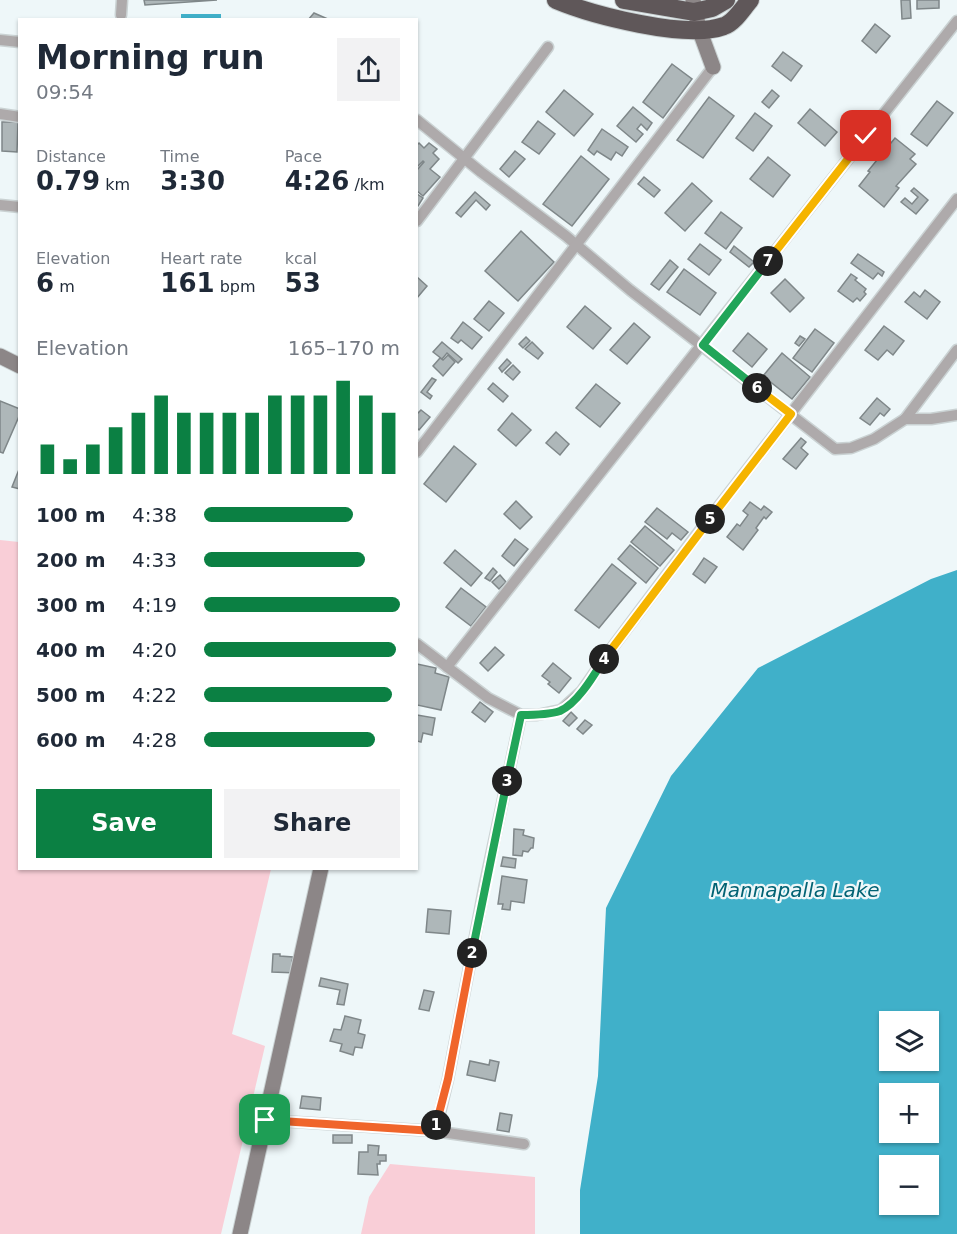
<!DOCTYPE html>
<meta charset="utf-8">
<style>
body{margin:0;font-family:"DejaVu Sans",sans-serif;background:#f2f2f3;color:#1f2937;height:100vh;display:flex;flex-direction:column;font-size:22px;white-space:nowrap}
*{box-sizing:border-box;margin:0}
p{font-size:20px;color:#747a83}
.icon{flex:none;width:33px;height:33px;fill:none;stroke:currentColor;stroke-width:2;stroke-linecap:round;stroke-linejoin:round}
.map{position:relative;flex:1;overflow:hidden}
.sheet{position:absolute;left:18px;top:18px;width:400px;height:852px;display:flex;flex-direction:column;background:#fff;border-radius:0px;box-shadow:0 2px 4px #0004}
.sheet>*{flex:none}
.controls{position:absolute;left:879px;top:1011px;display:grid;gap:12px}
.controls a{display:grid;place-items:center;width:60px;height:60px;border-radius:0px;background:#fff;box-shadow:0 2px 4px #0004;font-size:30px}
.pin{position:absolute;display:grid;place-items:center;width:51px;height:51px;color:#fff;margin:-26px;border-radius:12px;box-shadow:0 3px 9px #0006}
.km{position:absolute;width:30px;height:30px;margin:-15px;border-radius:50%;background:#222;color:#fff;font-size:16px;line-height:30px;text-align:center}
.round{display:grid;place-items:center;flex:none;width:63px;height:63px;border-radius:0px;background:#f2f2f3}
.summary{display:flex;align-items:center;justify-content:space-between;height:102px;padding:0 18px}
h1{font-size:33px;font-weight:700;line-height:45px}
.stats{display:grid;grid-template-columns:repeat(3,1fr);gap:9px;height:102px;padding:6px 18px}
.stats div{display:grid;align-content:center}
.stats b{font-size:26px;font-weight:700}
.stats small{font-size:16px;font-weight:400}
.stats p{font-size:16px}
.chart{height:168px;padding:12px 18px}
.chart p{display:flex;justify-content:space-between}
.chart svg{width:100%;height:108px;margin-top:6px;stroke:#0b8043;stroke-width:6}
.primary-button{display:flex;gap:12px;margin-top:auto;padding:12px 18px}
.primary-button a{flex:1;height:69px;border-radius:0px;background:#0b8043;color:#fff;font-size:24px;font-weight:700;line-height:69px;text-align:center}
.primary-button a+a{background:#f2f2f3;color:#1f2937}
ul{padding:0 18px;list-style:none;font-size:20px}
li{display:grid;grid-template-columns:96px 72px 1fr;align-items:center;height:45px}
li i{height:15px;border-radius:8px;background:#0b8043}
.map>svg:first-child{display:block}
.green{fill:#f9ced7}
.water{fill:#40b0c9;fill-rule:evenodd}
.building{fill:#aeb7b9;stroke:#7f8789;stroke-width:1.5}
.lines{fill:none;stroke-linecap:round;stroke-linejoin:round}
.street-casing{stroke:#cad2d3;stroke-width:13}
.secondary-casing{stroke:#cad2d3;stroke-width:17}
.highway-casing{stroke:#cad2d3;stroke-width:20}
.street{stroke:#aeaaab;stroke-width:10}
.secondary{stroke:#8c8687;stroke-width:15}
.highway{stroke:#5f5759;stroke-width:18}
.split-1-casing{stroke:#fff;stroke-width:12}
.split-2-casing{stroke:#fff;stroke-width:12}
.split-3-casing{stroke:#fff;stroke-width:12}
.split-4-casing{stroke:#fff;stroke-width:12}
.split-5-casing{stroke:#fff;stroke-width:12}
.split-6-casing{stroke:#fff;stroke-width:12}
.split-7-casing{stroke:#fff;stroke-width:12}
.split-8-casing{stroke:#fff;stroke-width:12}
.split-1{stroke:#f0652b;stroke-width:8}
.split-2{stroke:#f0652b;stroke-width:8}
.split-3{stroke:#22a559;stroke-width:8}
.split-4{stroke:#22a559;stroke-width:8}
.split-5{stroke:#f5b400;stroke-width:8}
.split-6{stroke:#f5b400;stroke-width:8}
.split-7{stroke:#22a559;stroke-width:8}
.split-8{stroke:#f5b400;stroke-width:8}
.labels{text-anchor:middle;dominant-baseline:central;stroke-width:4.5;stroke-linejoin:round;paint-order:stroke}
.water-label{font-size:20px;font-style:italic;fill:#026374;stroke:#eef7f9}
</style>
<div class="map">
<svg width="957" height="1234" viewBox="0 0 957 1234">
<rect width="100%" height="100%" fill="#eef7f9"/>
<g class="green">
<polygon points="0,540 19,542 20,868 271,869 232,1034 265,1046 221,1234 0,1234"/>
<polygon points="390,1164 535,1177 535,1234 361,1234 369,1197"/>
</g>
<g class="water">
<rect x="181" y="14" width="40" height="5"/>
<path d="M957,570v664h-377v-44l18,-114 8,-168 65,-132 87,-108 173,-89zM890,1022h38v38h-38zM890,1094h38v38h-38zM890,1166h38v38h-38z"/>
</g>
<g class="building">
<polygon points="144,0 217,0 145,5"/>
<polygon points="901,0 910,0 911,18 902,19"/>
<polygon points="917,0 939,0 939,8 917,9"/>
<polygon points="314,13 330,20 308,20"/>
<polygon points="875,24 890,36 876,53 862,41"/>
<polygon points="783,52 802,66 791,81 772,66"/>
<polygon points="672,64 692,79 663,118 643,102"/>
<polygon points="564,90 593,114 574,136 546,112"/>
<polygon points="772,90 779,96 769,108 762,102"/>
<polygon points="709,97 734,116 703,158 677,140"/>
<polygon points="937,101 953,113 927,146 911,134"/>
<polygon points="633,107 652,123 647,130 641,124 637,129 643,134 636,142 617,126"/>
<polygon points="810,109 837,132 825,146 798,123"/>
<polygon points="755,113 772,126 753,151 736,138"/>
<polygon points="538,121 555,134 539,154 522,142"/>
<polygon points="2,122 18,122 17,152 2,151"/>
<polygon points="602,129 628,147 622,156 616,152 611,160 597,151 594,155 588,150"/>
<polygon points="895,138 915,154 910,159 916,164 896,186 899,188 884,207 859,186 870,172 868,171"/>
<polygon points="419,143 424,148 429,143 437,149 433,153 439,159 430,169 440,177 423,196 417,191 417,170 424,162 423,161 417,167 417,145"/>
<polygon points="515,151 525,159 509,177 500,169"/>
<polygon points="581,156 609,179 572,226 543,204"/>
<polygon points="768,157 790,175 773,197 750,179"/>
<polygon points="644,177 660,190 654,197 638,184"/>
<polygon points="692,183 712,201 685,231 665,213"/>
<polygon points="914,188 928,200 916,214 901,202 905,198 912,204 918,197 911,191"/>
<polygon points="475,192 490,205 486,210 476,200 461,217 456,213"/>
<polygon points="417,194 423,198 418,206 417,206"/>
<polygon points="721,212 742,228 726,249 705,233"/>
<polygon points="521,231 554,262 518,301 485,271"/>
<polygon points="700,244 721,260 709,275 688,259"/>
<polygon points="734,246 754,262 749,267 730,252"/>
<polygon points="858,254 884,272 882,276 878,273 873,279 851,263"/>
<polygon points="670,260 678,267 659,290 651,284"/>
<polygon points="684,269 716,293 700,315 667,292"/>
<polygon points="851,274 857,278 855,280 866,289 864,292 866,294 860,301 857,298 853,302 838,291"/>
<polygon points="417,277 427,286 417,298"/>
<polygon points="785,279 804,298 790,312 771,293"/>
<polygon points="925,290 940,302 927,319 905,302 914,292 920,297"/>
<polygon points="489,301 504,313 489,331 474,319"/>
<polygon points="585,306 611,328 593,349 567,327"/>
<polygon points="463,322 482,337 472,349 461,340 458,343 451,338"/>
<polygon points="634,323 650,337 627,364 610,350"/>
<polygon points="884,326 904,341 893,355 887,350 878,360 865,350"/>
<polygon points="815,329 834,343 812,372 793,358"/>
<polygon points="748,333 767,349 752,367 733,351"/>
<polygon points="800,336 805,339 799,346 795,343"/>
<polygon points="526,337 530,341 523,348 519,344"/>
<polygon points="442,342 462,359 458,363 447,353 442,359 433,352"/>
<polygon points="532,342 543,353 538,359 525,349"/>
<polygon points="782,353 810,377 792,399 763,376"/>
<polygon points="448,355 455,362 443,376 433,366 440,358 443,360"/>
<polygon points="507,359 511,363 502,372 499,368"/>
<polygon points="513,365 520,372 513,380 505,373"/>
<polygon points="432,378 436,380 427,392 432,396 430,399 421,392"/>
<polygon points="493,383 508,396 503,402 488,389"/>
<polygon points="596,384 620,403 600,427 576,408"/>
<polygon points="877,398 890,409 884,416 880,413 870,425 860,418"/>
<polygon points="0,401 20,409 20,414 3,453 0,452"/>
<polygon points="421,410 430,417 419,430 417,428 417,414"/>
<polygon points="512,413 531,430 516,446 498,430"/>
<polygon points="556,432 569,444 560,455 546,443"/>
<polygon points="801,438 806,442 801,448 808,454 796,469 783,459"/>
<polygon points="454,446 476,464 446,502 424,484"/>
<polygon points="20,467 20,489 12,487"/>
<polygon points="516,501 532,517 520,529 504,514"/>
<polygon points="750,502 761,510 764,506 772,512 766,519 764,517 756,528 758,530 743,550 727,537 737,524 740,526 748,515 743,511"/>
<polygon points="657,508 688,532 681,540 672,533 667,539 645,522"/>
<polygon points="645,526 674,550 660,566 631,542"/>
<polygon points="515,539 528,549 514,566 502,556"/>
<polygon points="630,545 658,568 646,583 618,559"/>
<polygon points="455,550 482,573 471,586 444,563"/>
<polygon points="704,558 717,567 705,583 693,574"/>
<polygon points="612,564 636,583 599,628 575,610"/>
<polygon points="493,568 497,572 490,581 485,578"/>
<polygon points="500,575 506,582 499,589 492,582"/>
<polygon points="461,588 486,607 471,626 446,607"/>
<polygon points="495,647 504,655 488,671 480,663"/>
<polygon points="553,663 571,678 559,693 548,684 550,682 542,676"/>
<polygon points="417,664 436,668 435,673 449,677 441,710 417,705"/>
<polygon points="480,702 493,712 485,722 472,712"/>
<polygon points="571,712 577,718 569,726 563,721"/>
<polygon points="417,715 435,718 432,735 423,733 421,742 417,741"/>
<polygon points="585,720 592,725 583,734 577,729"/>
<polygon points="514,829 524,830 523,835 534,838 533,848 531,848 528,852 523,851 522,856 513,855"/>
<polygon points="503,857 516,859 515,868 501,866"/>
<polygon points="502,876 527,880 524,903 511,901 510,910 502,909 503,904 498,904"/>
<polygon points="428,909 451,911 449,934 426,932"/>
<polygon points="273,954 280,954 280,956 293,957 292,961 297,962 297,973 272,972"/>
<polygon points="321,978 348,984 344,1005 337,1004 340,990 319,986"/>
<polygon points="424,990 434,992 429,1011 419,1009"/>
<polygon points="345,1016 361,1020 358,1033 365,1035 362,1048 355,1047 353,1055 340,1051 342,1044 330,1041 334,1029 341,1030"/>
<polygon points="490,1060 499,1062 495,1081 467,1075 470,1061 489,1065"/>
<polygon points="302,1096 321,1098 320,1110 300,1108"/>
<polygon points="500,1113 512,1115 509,1132 497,1130"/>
<rect x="333" y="1135" width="19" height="8"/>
<polygon points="368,1145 379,1146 378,1155 386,1155 386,1161 380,1161 380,1164 377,1164 378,1175 358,1174 359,1152 368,1152"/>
</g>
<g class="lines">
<g class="street-casing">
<g id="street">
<polyline points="121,15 122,0"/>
<polyline points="0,40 20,42"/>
<polyline points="0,114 20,117"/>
<polyline points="417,120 481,172 566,236 630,290 835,449 851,448 874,439 905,419 931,419 957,415"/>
<polyline points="0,205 20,207"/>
<polyline points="417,221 548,47"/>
<polyline points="905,419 957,350"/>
<polyline points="417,452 713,67"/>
<polyline points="417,644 488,698 521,715 537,715 561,710 582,691 612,648 696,536 957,199"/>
<polyline points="447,667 957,21"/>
<polyline points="265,1120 434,1131 438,1121 448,1079 485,884 521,715"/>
<polyline points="434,1131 524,1144"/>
</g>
</g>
<g class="secondary-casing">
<g id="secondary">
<polyline points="693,0 699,29 713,67"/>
<polyline points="0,356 20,366"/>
<polyline points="240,1234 321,868"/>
</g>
</g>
<g class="highway-casing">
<g id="highway">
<path d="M556,0c36,15 131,40 168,26 10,-3 19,-18 26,-26"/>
<polyline points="624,0 694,12 712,8 726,0"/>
</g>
</g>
<use href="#street" class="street"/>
<use href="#secondary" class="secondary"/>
<use href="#highway" class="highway"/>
</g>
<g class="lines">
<g class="split-1-casing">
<polyline id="split-1" points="265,1120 434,1131 436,1125"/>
</g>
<g class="split-2-casing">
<polyline id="split-2" points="436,1125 448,1079 472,953"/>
</g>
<g class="split-3-casing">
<polyline id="split-3" points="472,953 507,781"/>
</g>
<g class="split-4-casing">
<path id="split-4" d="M507,781l14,-66c13,0 27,0 39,-4 18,-8 34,-36 44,-52"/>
</g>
<g class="split-5-casing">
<polyline id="split-5" points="604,659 710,519"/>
</g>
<g class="split-6-casing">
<polyline id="split-6" points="710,519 791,414 757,388"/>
</g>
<g class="split-7-casing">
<polyline id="split-7" points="757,388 703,345 768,261"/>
</g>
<g class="split-8-casing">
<polyline id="split-8" points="768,261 866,136"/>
</g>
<use href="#split-1" class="split-1"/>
<use href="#split-2" class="split-2"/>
<use href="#split-3" class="split-3"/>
<use href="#split-4" class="split-4"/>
<use href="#split-5" class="split-5"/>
<use href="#split-6" class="split-6"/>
<use href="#split-7" class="split-7"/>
<use href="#split-8" class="split-8"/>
</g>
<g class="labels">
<g class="water-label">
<text x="795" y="890">Mannapalla Lake</text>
</g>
</g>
</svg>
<div class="controls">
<a><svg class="icon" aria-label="layers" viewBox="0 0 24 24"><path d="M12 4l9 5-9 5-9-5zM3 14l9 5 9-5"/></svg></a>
<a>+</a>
<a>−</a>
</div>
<div class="pin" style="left:265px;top:1120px;background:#1e9e55"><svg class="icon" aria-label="arrive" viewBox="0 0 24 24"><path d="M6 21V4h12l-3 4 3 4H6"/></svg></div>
<div class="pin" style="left:866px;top:136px;background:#d93025"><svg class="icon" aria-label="check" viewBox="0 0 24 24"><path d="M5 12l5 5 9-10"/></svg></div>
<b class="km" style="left:436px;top:1125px">1</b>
<b class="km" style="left:472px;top:953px">2</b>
<b class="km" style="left:507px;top:781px">3</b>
<b class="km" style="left:604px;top:659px">4</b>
<b class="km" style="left:710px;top:519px">5</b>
<b class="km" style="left:757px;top:388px">6</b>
<b class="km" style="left:768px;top:261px">7</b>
<section class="sheet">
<div class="summary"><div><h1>Morning run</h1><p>09:54</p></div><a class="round"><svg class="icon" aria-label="share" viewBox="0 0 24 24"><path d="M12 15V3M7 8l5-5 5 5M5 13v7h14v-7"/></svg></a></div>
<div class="stats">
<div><p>Distance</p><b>0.79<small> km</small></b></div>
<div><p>Time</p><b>3:30</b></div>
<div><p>Pace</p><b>4:26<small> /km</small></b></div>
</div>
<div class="stats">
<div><p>Elevation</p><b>6<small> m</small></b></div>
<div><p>Heart rate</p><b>161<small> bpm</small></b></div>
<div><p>kcal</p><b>53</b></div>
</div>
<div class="chart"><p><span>Elevation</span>165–170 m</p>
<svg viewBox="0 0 160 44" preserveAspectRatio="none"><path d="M5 44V32M15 44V38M25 44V32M35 44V25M45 44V19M55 44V12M65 44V19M75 44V19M85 44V19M95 44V19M105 44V12M115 44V12M125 44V12M135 44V6M145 44V12M155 44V19"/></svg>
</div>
<ul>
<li><b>100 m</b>4:38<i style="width:76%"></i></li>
<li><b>200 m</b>4:33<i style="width:82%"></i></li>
<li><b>300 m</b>4:19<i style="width:100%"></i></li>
<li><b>400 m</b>4:20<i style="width:98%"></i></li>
<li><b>500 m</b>4:22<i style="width:96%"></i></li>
<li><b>600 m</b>4:28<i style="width:87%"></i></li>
</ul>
<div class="primary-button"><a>Save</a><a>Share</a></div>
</section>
</div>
